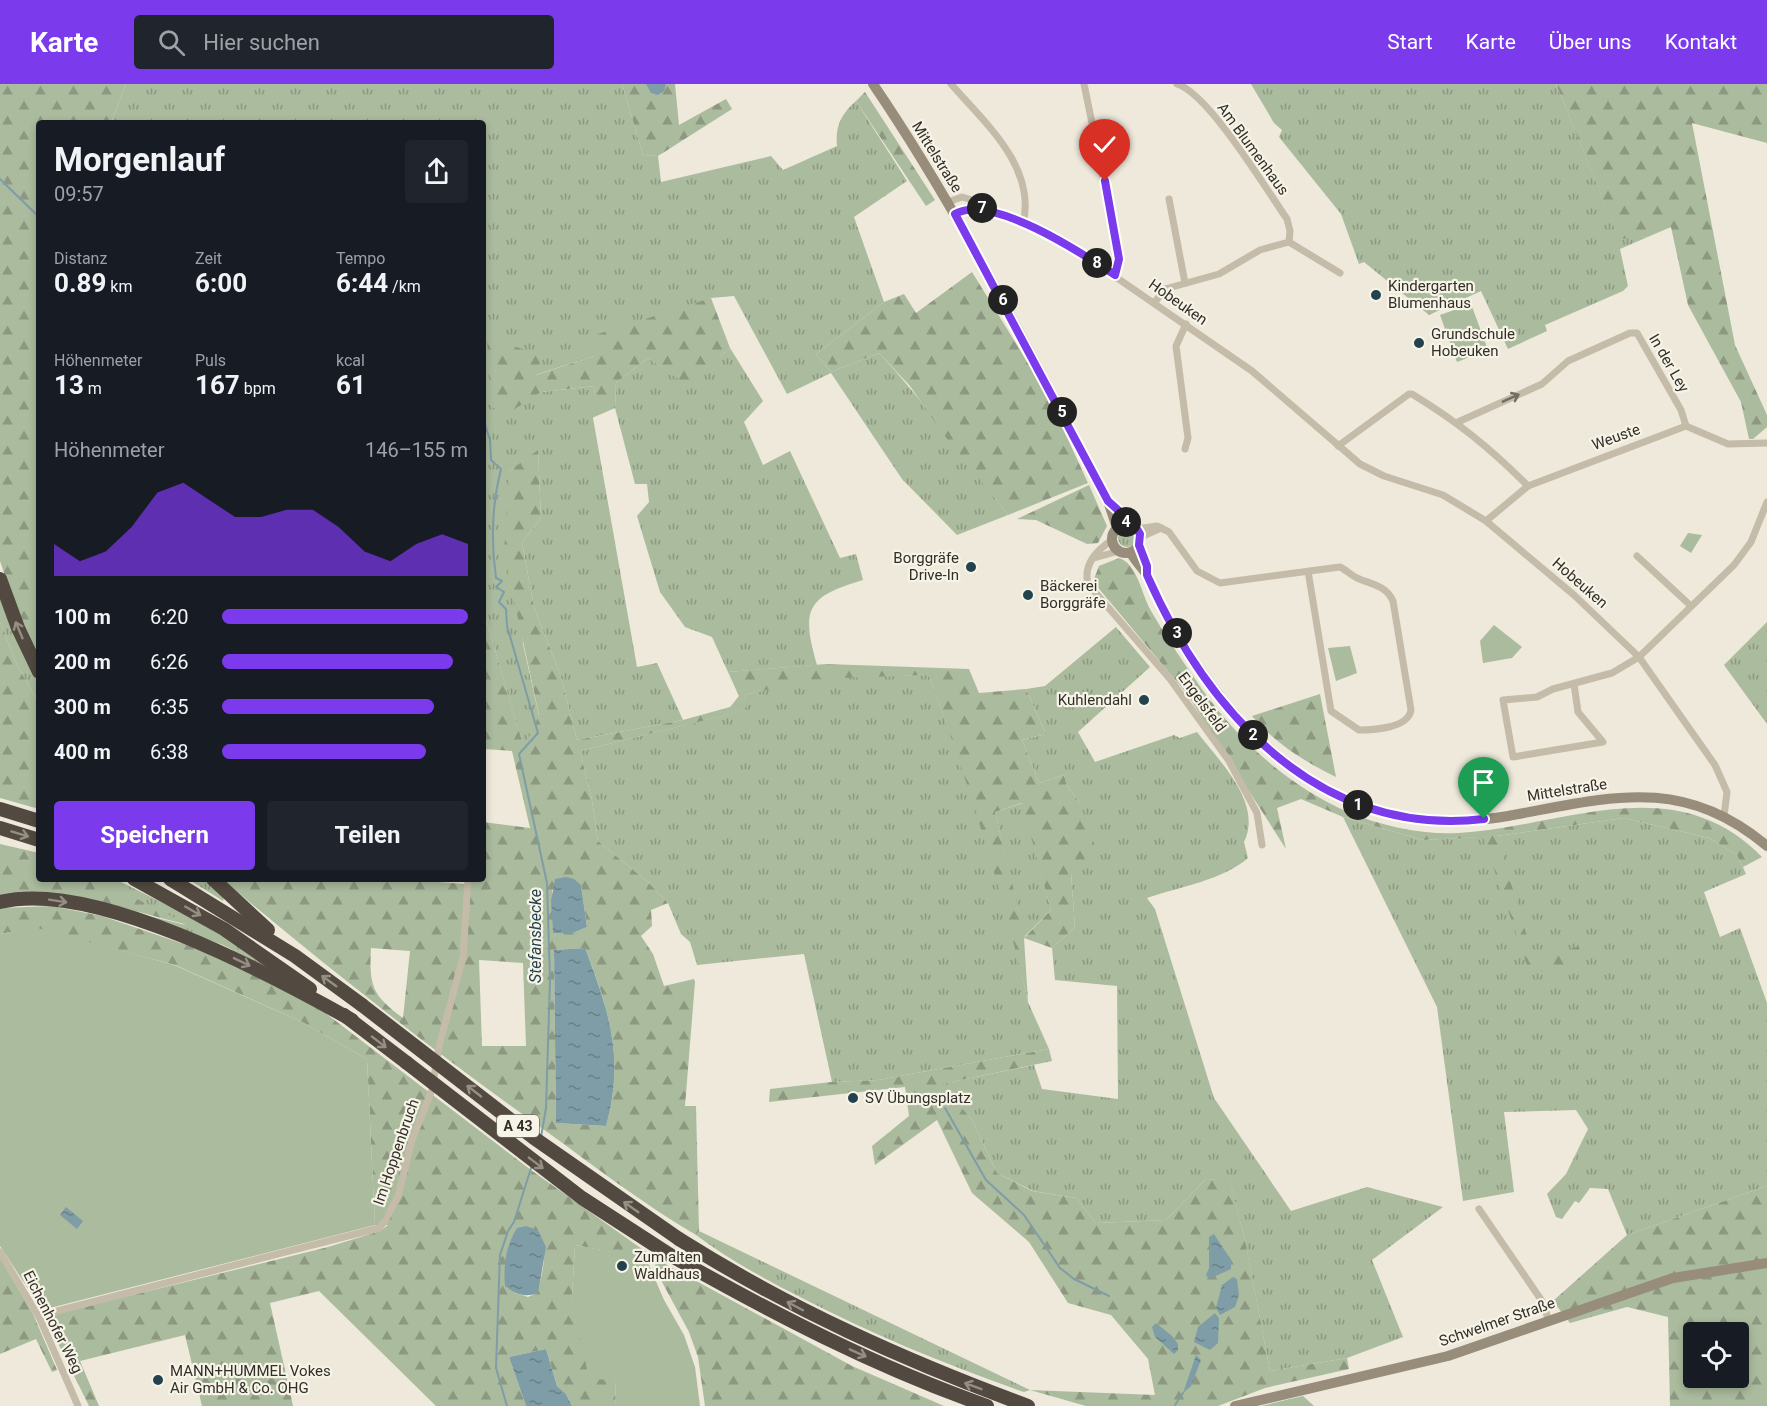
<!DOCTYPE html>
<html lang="de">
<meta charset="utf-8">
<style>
body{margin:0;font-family:Roboto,sans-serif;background:#20242c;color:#f1f3f6;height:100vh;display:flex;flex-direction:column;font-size:22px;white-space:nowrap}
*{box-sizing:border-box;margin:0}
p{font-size:20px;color:#9ea1a6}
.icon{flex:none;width:33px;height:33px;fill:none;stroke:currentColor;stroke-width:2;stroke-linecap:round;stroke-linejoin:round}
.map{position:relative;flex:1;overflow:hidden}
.details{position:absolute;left:36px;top:36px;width:450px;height:762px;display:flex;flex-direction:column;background:#171b24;border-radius:6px;box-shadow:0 3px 9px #0003}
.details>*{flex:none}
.buttons{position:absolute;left:1683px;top:1238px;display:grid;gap:12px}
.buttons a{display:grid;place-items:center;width:66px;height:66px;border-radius:6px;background:#171b24;box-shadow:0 3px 9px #0003;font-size:30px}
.pin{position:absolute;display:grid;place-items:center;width:51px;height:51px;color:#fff;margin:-62px -26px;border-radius:50% 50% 50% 0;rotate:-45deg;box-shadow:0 0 6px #0007}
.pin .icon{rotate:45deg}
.km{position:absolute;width:30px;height:30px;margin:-15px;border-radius:50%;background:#222;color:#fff;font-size:16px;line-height:30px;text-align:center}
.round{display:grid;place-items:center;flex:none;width:63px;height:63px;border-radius:6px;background:#20242c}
.head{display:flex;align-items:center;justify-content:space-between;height:102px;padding:0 18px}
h1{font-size:33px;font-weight:700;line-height:45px}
.figures{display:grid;grid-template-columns:repeat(3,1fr);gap:9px;height:102px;padding:6px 18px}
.figures div{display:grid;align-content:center}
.figures b{font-size:26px;font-weight:700}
.figures small{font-size:16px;font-weight:400}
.figures p{font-size:16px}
.chart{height:168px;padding:12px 18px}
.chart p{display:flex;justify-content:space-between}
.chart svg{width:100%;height:108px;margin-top:6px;fill:#7c3aed;opacity:.7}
.action{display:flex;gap:12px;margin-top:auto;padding:12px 18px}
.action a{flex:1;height:69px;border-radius:6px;background:#7c3aed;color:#fff;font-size:24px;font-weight:700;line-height:69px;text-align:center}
.action a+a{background:#20242c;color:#f1f3f6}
ul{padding:0 18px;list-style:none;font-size:20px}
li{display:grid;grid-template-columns:96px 72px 1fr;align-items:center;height:45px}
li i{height:15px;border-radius:8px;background:#7c3aed}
header{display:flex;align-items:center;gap:36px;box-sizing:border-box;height:84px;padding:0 30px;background:#7c3aed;color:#fff}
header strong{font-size:28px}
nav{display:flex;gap:33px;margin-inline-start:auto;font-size:21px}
.search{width:420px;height:54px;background:#20242c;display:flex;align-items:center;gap:15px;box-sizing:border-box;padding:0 21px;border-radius:6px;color:#9ea1a6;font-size:22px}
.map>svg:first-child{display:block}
.grass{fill:url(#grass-tufts)}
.forest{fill:url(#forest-firs);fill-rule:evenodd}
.park{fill:#abbb9d}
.water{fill:url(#water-ripples)}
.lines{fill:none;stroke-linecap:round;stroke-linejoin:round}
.stream{stroke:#7e9da7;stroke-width:2}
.street{stroke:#c4bba9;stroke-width:7}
.secondary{stroke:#988c7b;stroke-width:10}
.highway{stroke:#524a40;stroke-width:14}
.highway-bridge{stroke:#524a40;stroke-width:14}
.oneway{stroke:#746d62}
.oneway2{stroke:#948e83}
.route-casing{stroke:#fff;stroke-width:12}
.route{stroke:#7c3aed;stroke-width:8}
.poi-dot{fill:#23424e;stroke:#f6f3e7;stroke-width:2}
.labels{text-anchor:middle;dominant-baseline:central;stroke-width:4.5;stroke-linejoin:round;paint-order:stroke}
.shield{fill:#f6f3e7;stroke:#6e6961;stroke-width:1.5}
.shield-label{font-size:14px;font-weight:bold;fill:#332e28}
.street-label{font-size:15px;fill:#332e28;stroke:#f6f3e7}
.poi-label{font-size:15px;fill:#332e28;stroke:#f6f3e7;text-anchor:start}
.water-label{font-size:16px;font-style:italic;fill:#23424e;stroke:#f6f3e7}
</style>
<header>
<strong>Karte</strong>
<div class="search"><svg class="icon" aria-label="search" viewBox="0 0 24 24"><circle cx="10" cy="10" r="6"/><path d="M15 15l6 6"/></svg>Hier suchen</div>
<nav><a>Start</a><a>Karte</a><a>Über uns</a><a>Kontakt</a></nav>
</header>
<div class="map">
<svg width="1767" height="1322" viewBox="0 0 1767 1322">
<defs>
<pattern id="grass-tufts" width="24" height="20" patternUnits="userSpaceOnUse" patternTransform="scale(1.5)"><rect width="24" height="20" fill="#abbb9d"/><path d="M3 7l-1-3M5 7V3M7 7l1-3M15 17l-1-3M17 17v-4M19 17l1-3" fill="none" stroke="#8c9880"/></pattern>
<pattern id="forest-firs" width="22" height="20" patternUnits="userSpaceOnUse" patternTransform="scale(1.5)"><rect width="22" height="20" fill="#abbb9d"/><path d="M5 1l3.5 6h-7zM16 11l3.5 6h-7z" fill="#8c9880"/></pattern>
<pattern id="water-ripples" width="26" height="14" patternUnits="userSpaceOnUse" patternTransform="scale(1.5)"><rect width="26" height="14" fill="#7e9da7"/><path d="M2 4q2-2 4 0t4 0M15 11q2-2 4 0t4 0" fill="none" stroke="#688088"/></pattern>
</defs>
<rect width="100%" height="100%" fill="#eee9db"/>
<g class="grass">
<path d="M126,0h496l21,71 15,1 3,26 110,-26 12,14 54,-24c-2,-19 4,-32 19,-45l51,80 -53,36 30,85 -68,52 15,18 48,-19c47,50 86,108 129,162l-51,20 -55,-56 -71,-106 -44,21 -53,-98 -23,2 -117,58 -59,19 -48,-37 54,54 54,-6 -2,32 44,249 20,-4 26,57 -106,20 -17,-66 -26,-67 -12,-64 19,-25 -3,-67 -29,20 14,173 16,72 -15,33 -41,-140v-486h-372z"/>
<polygon points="1251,0 1556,0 1619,154 1650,152 1620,165 1628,202 1623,207 1545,241 1547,247 1508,265 1481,207 1429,231 1364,178 1359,180 1341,130 1279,53 1282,46 1274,39"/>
<path d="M730,264l33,53 -19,21 19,43 27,-14 50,107 16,-4 7,26c-57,17 -62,29 -46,85l-89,7 -16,-35 -27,-10 -25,-35 -23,-76 12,-14 -2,-18h-12l-20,-76 1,-25 32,-25 39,26z"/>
<circle cx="1127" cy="454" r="9"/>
<polygon points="0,514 20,563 39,599 39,620 16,579 0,538"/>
<polygon points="1767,538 1767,640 1724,581"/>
<path d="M1116,543l34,40 -72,65 17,30 79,-27 6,3 17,-6c23,30 66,71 47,110l4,16c-25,22 -69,29 -101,40l8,11 59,189 77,113 76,-24 76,20 -71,53 31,77 -56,21 -77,13 -25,-130 -15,-60 -24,-2 -40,41 -70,3 -20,-25 -43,-7 -36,-18 -25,-53 -31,-36 93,-19 8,24 76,10 -1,-113 -62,-6 -3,-32 23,-21 -4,-54 9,-70 -13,-17 -3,-11 -25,8 -17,-43 24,-6 -20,-45 19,-3z"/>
<polygon points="929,591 975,718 1008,829 1028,918 1049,965 878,996 832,998 804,870 697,881 690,858 681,850 668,819 648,798 598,757 592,716 580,667 746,626 745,611 814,594"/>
<polygon points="1023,719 1051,826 1024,853 995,728"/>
<polygon points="1343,733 1423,756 1497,752 1624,734 1709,754 1737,771 1746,790 1704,808 1720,853 1740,844 1767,919 1767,1102 1627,1151 1608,1105 1590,1104 1579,1119 1575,1117 1562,1135 1556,1133 1547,1110 1566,1090 1588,1045 1576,1026 1504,1028 1514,1108 1463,1117 1437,923"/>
<polygon points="96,795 115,795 181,828 226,851 290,896 223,861 136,829 186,841"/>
<polygon points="188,795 207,795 224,811 223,817"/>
<path d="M699,1147l331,159 -6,2c-77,-27 -153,-58 -226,-96 -35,-18 -70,-37 -102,-61z"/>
<polygon points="1303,1312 1314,1322 1261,1322"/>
</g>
<g class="forest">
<polygon points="0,0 126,0 111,39 39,39 39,578 18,531 0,477"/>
<polygon points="622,0 675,0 679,41 726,15 732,25 658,72 643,71"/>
<polygon points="1556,0 1767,0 1767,59 1692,39 1735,261 1767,331 1767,343 1753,355 1749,355 1741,318 1688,221 1671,143 1650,152 1619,155"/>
<polygon points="865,8 935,116 926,122 856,17"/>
<polygon points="972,188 1047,310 1088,399 1008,431 944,351 910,302 879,269 831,288 816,270 884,218 904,210 916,229"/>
<polygon points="711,214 730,264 687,301 648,274 616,299 615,324 592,334 595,302 541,308 507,330 491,323 487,254 542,271 536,291 594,272 598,250"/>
<path d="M538,366l3,68 -19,25 12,64 26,67 17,66 106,-20 47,-13 9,-11 -11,-24 98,-8 143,5 10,24 47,-4 20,45 -24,6 17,43 25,-8 3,11 13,17 16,46 -25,24 4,54 -23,21 -28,-10 4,63c-26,-111 -60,-219 -99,-326l-115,4 -69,16 2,15 -167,41 12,49 6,41 50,41 20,21 -17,7 1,16 -11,10 12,18 11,32 30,-7 1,3 -10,124h11l3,125 -3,4c-53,-31 -103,-70 -153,-106 -111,-79 -217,-162 -321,-250h176l67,5 1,-5h17v-57l47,6 -18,-77 -29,-2v-140l41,139 15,-33 -35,-161 5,-83zM1022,719l29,107 -26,27 -30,-125zM581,801l6,42 -14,6h-20l-1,-43zM371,864l39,3 -7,67c-31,-23 -34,-32 -32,-70zM585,864c24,61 40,112 21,178l-50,-3 -2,-173zM479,876l44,3 3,83h-44z"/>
<polygon points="1089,401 1107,442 1098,459 1087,460 1036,436 1017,435"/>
<path d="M1119,474c5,2 8,4 11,8 10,12 13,31 21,45 13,22 27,44 42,65 38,58 91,108 155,136 33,14 75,23 111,21 104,-6 215,-66 303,24l-19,10 3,7 -9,-19 -28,-17 -85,-20 -127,18 38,127 49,-19 -23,24 24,45 -32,-44 -23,5 -47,-137 -60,3 -80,-23 -42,-18 -24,9 9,41 -99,-155 -92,-110 -1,-5 5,-13z"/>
<polygon points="0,538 16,579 39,620 39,725 0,714"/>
<path d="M1320,610l16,83c-31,-15 -61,-34 -84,-61z"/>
<path d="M0,760l39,9v26h58l92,46c-51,-11 -141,-45 -189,-27z"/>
<path d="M52,822l50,10 125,43 97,53 207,158 118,84 -2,5 -72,-14 -3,53 43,82 1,26h-44l-6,-12 -9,-8 -11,-37 -37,8 17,49h-90l-117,-115 -49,12 23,103h-91l-17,-71 -105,26 19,45h-10l-39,-79 5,-13 273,-67 52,-16 8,-6h-13l-8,-166 -65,-37 -127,-57 -142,-37 -33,6v-26zM538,1146c11,20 5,41 -1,63l-9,4 -13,-4c-19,-40 -7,-37 23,-63z"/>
<polygon points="1049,965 1052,977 942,1000 972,1036 997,1089 1032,1107 1076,1114 1096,1139 1166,1136 1206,1095 1230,1096 1246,1161 1270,1287 1347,1274 1349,1285 1265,1304 1218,1322 1086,1322 1030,1306 1155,1311 1148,1275 1111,1231 1068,1219 1029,1158 972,1109 937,1036 875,1081 872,1062 909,1032 905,1003 769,1018 770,1005 831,998 878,996"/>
<path d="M1767,1102v220h-97l-2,-89 -41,-10 -57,16 -17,-22 74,-66zM1694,1248h44v45h-44z"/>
<polygon points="0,1174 33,1230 57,1286 52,1288 36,1255 0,1270"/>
<polygon points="656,1175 852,1282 944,1322 705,1322 698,1273 689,1248 655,1185"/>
</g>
<g class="park">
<polygon points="1471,220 1488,266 1457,278 1440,231"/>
<polygon points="1688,449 1702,451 1691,469 1680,462"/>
<polygon points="1494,541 1522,563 1512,574 1483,579 1480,557"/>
<polygon points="1350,562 1357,589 1336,597 1328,564"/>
<polygon points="34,843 174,881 302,938 367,975 375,1141 46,1225 40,1223 0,1162 0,850"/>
<polygon points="575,1161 646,1174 664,1216 684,1251 695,1283 700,1322 616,1322 615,1296 589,1295 572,1213"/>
</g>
<g class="water">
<polygon points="646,0 666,0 664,7 658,11 651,9"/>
<polygon points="566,793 574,795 581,801 587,843 573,849 553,849 551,817 555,795"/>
<path d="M585,864c24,63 40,110 21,178l-50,-3 -2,-173z"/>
<polygon points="66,1123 83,1137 77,1145 60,1131"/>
<path d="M526,1142l12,4 8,17 -8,46c-14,5 -22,1 -33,-7 -2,-22 1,-40 12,-58z"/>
<polygon points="1214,1150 1231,1176 1231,1185 1209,1195 1206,1191 1209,1184 1209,1153"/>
<polygon points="1233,1193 1237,1195 1239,1211 1235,1223 1220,1231 1216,1224 1222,1201"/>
<polygon points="1215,1229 1219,1234 1218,1259 1210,1266 1194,1258 1198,1243"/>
<polygon points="1156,1239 1172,1252 1178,1260 1178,1266 1174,1270 1155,1253 1152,1243"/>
<polygon points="546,1265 557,1302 566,1310 572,1322 526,1322 509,1273"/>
<polygon points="1196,1271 1201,1276 1191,1302 1183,1309"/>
</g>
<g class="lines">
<g class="stream">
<polyline points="0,95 39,133"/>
<path d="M483,334l7,22 1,20 10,9c-9,35 -10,74 -5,109l6,3 -6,6 8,5 -5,10 7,7 1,17 31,107 -19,21 28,129 3,96 -4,129 -5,29"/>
<polyline points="945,1024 986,1096 1024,1131 1060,1184 1074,1195 1109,1212"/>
<polyline points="1175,1321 1183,1309"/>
<polyline points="507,1322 496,1284 500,1171 508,1147 514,1138 532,1081"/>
</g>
<g class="street">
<path d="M951,0c33,38 86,83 72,140"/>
<polyline points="1084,0 1118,166 1119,182 1115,191"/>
<path d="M1177,0c32,10 89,105 110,135l3,12 -1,11"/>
<polyline points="1169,115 1185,199"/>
<polyline points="948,118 962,113 969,115 984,125 1062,156 1252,287 1360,380 1384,392 1443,411 1486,437 1574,511 1639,573 1715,681 1727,708 1724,732"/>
<polyline points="955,130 965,124 982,124"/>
<polyline points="1155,218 1165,205 1219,190 1260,166 1289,158 1340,189"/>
<polyline points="1458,338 1542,300 1568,277 1630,249 1637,249 1681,326 1686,342"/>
<path d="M1338,362l71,-52h3c46,28 78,54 116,92"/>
<polyline points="1185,365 1188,354 1176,262 1186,240"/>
<polyline points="1486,437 1528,402 1686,342 1728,360 1767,359"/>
<path d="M1137,445l20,-3 12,6 28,39 23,12 120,-16c6,3 11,8 17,11 13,6 29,7 36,23l18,109c-3,18 -36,20 -52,20l-28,-19 -23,-140"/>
<polyline points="1141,453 1161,444"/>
<path d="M1112,456c-15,10 -29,25 -24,44l82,95 59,82 28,52 5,32"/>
<polyline points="1637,472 1691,522"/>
<polyline points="1094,474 1119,467"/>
<polyline points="1574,600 1578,628 1603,658 1513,673 1503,616 1537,613 1553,605 1612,589 1639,573 1734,481 1751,458 1767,418"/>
<polyline points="1479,1125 1542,1217 1549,1237"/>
<polyline points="0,1168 40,1235 78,1322"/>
<polyline points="40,1235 53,1228 379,1144 385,1137 398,1112 412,1056 432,1006 439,962 463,873 468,795"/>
</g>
<g class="secondary">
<path d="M873,0c90,132 160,276 235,417l9,27"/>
<polyline points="1108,417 1119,427 1127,440"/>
<circle cx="1126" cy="455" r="14"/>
<polyline points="1139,461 1147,490"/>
<path d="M1131,469c4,8 11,14 16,22 4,6 6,14 9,20 12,23 25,46 39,67 75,112 175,178 313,154 100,-18 173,-42 259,30"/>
<polyline points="1235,1322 1448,1272 1673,1194 1767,1179"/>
</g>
<g class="highway">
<polyline points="0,495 18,544 39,588"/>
<polyline points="0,725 39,737"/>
<polyline points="0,744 39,756"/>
<polyline points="134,795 224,845 310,905"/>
<polyline points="170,795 295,872 362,921"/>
<polyline points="213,795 268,846"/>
<path d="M0,818c94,-23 270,72 352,118"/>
<polyline points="344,931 407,979"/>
<path d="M679,1155c111,70 227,122 349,167"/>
<path d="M670,1171c102,58 206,112 317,151"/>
</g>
<g class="highway-bridge">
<polyline points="362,921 534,1054 679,1155"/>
<polyline points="407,979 582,1114 670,1171"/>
</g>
</g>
<defs><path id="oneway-shaft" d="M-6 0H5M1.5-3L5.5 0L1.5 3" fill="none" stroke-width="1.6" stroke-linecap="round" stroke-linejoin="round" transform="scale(1.5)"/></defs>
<use class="oneway" href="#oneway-shaft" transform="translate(1511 314) rotate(-24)"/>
<g class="oneway2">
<use href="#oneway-shaft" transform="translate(19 546) rotate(-113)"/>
<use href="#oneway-shaft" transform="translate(20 750) rotate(17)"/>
<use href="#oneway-shaft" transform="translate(58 817) rotate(9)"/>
<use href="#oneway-shaft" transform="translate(193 827) rotate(30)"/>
<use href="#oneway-shaft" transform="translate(242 878) rotate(26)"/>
<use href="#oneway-shaft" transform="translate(329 897) rotate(-144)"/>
<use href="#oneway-shaft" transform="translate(379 958) rotate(38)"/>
<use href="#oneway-shaft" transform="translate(474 1007) rotate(-142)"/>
<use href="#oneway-shaft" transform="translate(536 1079) rotate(37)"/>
<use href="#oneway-shaft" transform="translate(631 1123) rotate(-145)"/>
<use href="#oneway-shaft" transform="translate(795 1222) rotate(-152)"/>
<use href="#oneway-shaft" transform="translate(858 1269) rotate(24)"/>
<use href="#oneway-shaft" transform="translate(973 1302) rotate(-159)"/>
</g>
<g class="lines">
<g class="route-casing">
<path id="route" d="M1105,97l14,78 -4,16c-32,-21 -124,-82 -160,-61l153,287 11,10 8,13 10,5 3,5 -1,11 8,21v9c61,138 172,263 337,244"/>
</g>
<use href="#route" class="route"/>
</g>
<g class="poi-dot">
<circle cx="1376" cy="211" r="6"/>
<circle cx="1419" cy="259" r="6"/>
<circle cx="971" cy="483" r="6"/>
<circle cx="1028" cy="511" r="6"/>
<circle cx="1144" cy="616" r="6"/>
<circle cx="853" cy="1014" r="6"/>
<circle cx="622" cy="1182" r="6"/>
<circle cx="158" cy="1296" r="6"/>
</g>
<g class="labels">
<rect class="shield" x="497" y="1031" width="42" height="22" rx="4.5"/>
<g class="shield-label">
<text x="518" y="1042">A 43</text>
</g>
<g class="street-label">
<text transform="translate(1253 65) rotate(54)">Am Blumenhaus</text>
<text transform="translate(937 73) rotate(58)">Mittelstraße</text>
<text transform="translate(1178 218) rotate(35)">Hobeuken</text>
<text transform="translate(1669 279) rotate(60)">In der Ley</text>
<text transform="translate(1616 353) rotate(-20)">Weuste</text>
<text transform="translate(1580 499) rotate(41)">Hobeuken</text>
<text transform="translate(1202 618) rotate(54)">Engelsfeld</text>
<text transform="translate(1567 706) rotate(-9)">Mittelstraße</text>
<text transform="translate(396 1068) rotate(-71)">Im Hoppenbruch</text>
<text transform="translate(53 1238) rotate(63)">Eichenhofer Weg</text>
<text transform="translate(1497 1238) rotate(-19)">Schwelmer Straße</text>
</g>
<g class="poi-label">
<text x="1388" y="202">Kindergarten<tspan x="1388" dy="17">Blumenhaus</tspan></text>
<text x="1431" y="250">Grundschule<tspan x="1431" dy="17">Hobeuken</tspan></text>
<text x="959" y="474" text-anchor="end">Borggräfe<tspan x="959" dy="17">Drive-In</tspan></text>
<text x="1040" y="502">Bäckerei<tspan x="1040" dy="17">Borggräfe</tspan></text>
<text x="1132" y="616" text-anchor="end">Kuhlendahl</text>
<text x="865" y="1014">SV Übungsplatz</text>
<text x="634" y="1173">Zum alten<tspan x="634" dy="17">Waldhaus</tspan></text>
<text x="170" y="1287">MANN+HUMMEL Vokes<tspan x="170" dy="17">Air GmbH &amp; Co. OHG</tspan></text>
</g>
<g class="water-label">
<text transform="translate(535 852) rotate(-90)">Stefansbecke</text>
</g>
</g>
</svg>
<div class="buttons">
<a><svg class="icon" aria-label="locate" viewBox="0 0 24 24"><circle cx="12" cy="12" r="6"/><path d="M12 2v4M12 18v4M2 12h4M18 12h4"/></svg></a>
</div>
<div class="pin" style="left:1484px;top:735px;background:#1e9e55"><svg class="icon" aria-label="arrive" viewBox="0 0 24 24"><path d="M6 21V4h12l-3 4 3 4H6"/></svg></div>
<div class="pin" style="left:1105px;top:97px;background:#d93025"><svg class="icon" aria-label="check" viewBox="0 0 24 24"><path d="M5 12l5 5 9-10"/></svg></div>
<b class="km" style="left:1358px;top:721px">1</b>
<b class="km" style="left:1253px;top:651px">2</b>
<b class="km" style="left:1177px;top:549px">3</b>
<b class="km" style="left:1126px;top:438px">4</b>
<b class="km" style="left:1062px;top:328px">5</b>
<b class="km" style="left:1003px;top:216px">6</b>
<b class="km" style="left:982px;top:124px">7</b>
<b class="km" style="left:1097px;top:179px">8</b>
<section class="details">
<div class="head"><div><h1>Morgenlauf</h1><p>09:57</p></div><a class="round"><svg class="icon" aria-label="share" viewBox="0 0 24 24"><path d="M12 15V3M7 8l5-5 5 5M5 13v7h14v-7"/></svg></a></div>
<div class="figures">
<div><p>Distanz</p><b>0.89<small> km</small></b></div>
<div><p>Zeit</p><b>6:00</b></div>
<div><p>Tempo</p><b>6:44<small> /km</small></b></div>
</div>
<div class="figures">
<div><p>Höhenmeter</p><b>13<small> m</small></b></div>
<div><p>Puls</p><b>167<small> bpm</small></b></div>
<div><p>kcal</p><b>61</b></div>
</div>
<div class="chart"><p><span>Höhenmeter</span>146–155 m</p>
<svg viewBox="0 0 160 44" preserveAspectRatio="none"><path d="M0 44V31L10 38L20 34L30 24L40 10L50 6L60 13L70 20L80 20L90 17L100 17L110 24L120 34L130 38L140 31L150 27L160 31V44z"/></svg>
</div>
<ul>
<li><b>100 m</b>6:20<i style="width:100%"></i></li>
<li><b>200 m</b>6:26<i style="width:94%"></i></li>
<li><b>300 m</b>6:35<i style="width:86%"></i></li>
<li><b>400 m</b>6:38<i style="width:83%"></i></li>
</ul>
<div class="action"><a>Speichern</a><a>Teilen</a></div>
</section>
</div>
